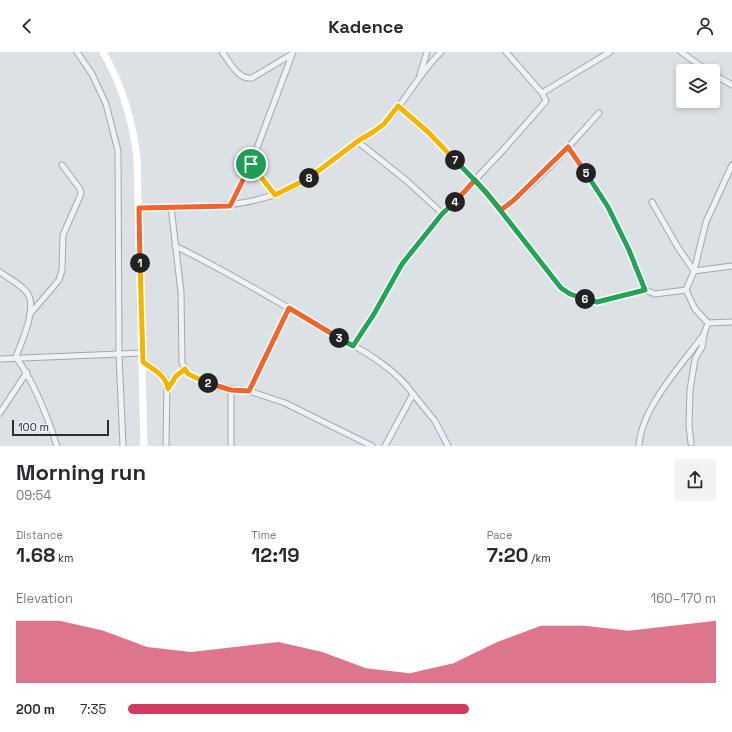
<!DOCTYPE html>
<meta charset="utf-8">
<style>
body{margin:0;font-family:"Space Grotesk",sans-serif;background:#f2f2f3;color:#2b2b33;height:100vh;display:flex;flex-direction:column;font-size:15px;white-space:nowrap}
*{box-sizing:border-box;margin:0}
p{font-size:13px;color:#7c7c81}
.icon{flex:none;width:22px;height:22px;fill:none;stroke:currentColor;stroke-width:2;stroke-linecap:round;stroke-linejoin:round}
.map{position:relative;height:394px;overflow:hidden}
.drawer{display:flex;flex-direction:column;background:#fff;flex:1}
.drawer>*{flex:none}
.controls{position:absolute;left:676px;top:12px;display:grid;gap:8px}
.controls a{display:grid;place-items:center;width:44px;height:44px;border-radius:4px;background:#fff;box-shadow:0 2px 6px #0003;font-size:20px}
.scale{position:absolute;left:12px;bottom:10px;width:97px;box-sizing:border-box;padding-left:4px;border:2px solid #25303d;border-top:0;font-size:11px;line-height:14px;white-space:nowrap;color:#25303d;-webkit-text-stroke:3px #ebf0f4;paint-order:stroke}
.pin{position:absolute;display:grid;place-items:center;width:34px;height:34px;color:#fff;margin:-17px;border:2px solid #fff;border-radius:50%;box-shadow:0 1px 4px #0007}
.km{position:absolute;width:20px;height:20px;margin:-10px;border-radius:50%;background:#222;color:#fff;font-size:11px;line-height:20px;text-align:center}
.round{display:grid;place-items:center;flex:none;width:42px;height:42px;border-radius:4px;background:#f2f2f3}
.headline{display:flex;align-items:center;justify-content:space-between;height:68px;padding:0 16px}
h1{font-size:22px;font-weight:800;line-height:30px}
.metrics{display:grid;grid-template-columns:repeat(3,1fr);gap:6px;height:68px;padding:4px 16px}
.metrics div{display:grid;align-content:center}
.metrics b{font-size:20px;font-weight:800}
.metrics small{font-size:11px;font-weight:400}
.metrics p{font-size:11px}
.chart{height:112px;padding:8px 16px}
.chart p{display:flex;justify-content:space-between}
.chart svg{width:100%;height:72px;margin-top:4px;fill:#d03c5d;opacity:.7}
ul{padding:0 16px;list-style:none;font-size:13px}
li{display:grid;grid-template-columns:64px 48px 1fr;align-items:center;height:30px}
li i{height:10px;border-radius:5px;background:#d03c5d}
header{display:flex;justify-content:space-between;align-items:center;height:52px;padding:0 16px;background:#fff;font-size:18px;font-weight:800}
.map>svg:first-child{display:block}
.lines{fill:none;stroke-linecap:round;stroke-linejoin:round}
.street-casing{stroke:#a1a8b0;stroke-width:7}
.street{stroke:#eef1f5;stroke-width:5}
.secondary{stroke:#fff;stroke-width:7}
.split-1-casing{stroke:#fff;stroke-width:8}
.split-2-casing{stroke:#fff;stroke-width:8}
.split-3-casing{stroke:#fff;stroke-width:8}
.split-4-casing{stroke:#fff;stroke-width:8}
.split-5-casing{stroke:#fff;stroke-width:8}
.split-6-casing{stroke:#fff;stroke-width:8}
.split-7-casing{stroke:#fff;stroke-width:8}
.split-8-casing{stroke:#fff;stroke-width:8}
.split-9-casing{stroke:#fff;stroke-width:8}
.split-1{stroke:#f0652b;stroke-width:5}
.split-2{stroke:#f5b400;stroke-width:5}
.split-3{stroke:#f0652b;stroke-width:5}
.split-4{stroke:#22a559;stroke-width:5}
.split-5{stroke:#f0652b;stroke-width:5}
.split-6{stroke:#22a559;stroke-width:5}
.split-7{stroke:#22a559;stroke-width:5}
.split-8{stroke:#f5b400;stroke-width:5}
.split-9{stroke:#f5b400;stroke-width:5}
</style>
<header><svg class="icon" aria-label="back" viewBox="0 0 24 24"><path d="M15 5l-7 7 7 7"/></svg>Kadence<svg class="icon" aria-label="person" viewBox="0 0 24 24"><circle cx="12" cy="8" r="4"/><path d="M4 21q1-7 8-7t8 7"/></svg></header>
<div class="map">
<svg width="732" height="394" viewBox="0 0 732 394">
<rect width="100%" height="100%" fill="#dce1e6"/>
<g class="lines">
<g class="street-casing">
<g id="street">
<polyline points="77,0 92,22 106,52 118,99 119,303 123,394"/>
<path d="M222,0c8,10 16,28 30,26l40,-24"/>
<polyline points="506,0 542,41 610,0"/>
<polyline points="681,0 708,19"/>
<polyline points="420,22 427,0"/>
<polyline points="713,22 732,33"/>
<polyline points="399,54 428,80 486,140 561,236 570,242 597,250 645,238 655,242 686,238"/>
<polyline points="357,89 407,129 443,162 504,97 546,49 542,41"/>
<polyline points="568,95 608,155 629,198 645,238"/>
<polyline points="251,112 275,143"/>
<polyline points="652,150 677,194 694,219 732,214"/>
<polyline points="230,154 251,112 293,0"/>
<polyline points="171,155 181,240 182,311 188,322 218,335 249,339 285,351 372,394"/>
<path d="M139,156c56,-1 115,3 165,-27 15,-9 29,-22 44,-32 12,-10 26,-16 37,-26 21,-22 34,-50 56,-71"/>
<path d="M501,158c37,-27 68,-64 98,-97"/>
<path d="M175,194c48,23 92,50 138,76 34,21 77,39 100,72l-28,52"/>
<path d="M0,220c9,7 25,14 29,24 7,15 -8,47 -13,61 19,27 31,58 41,89"/>
<polyline points="30,262 59,228 62,218 63,183 81,142 80,137 62,113"/>
<polyline points="708,271 695,257 686,238 694,219 706,170 732,113"/>
<polyline points="708,271 732,270"/>
<polyline points="353,294 374,262 402,211 443,162"/>
<polyline points="0,307 142,301"/>
<polyline points="143,310 160,321 167,329 166,394"/>
<polyline points="168,337 176,324 185,317"/>
<polyline points="231,338 231,394"/>
<polyline points="249,339 289,256"/>
<polyline points="413,342 435,369 448,394"/>
<polyline points="0,361 27,320"/>
<polyline points="691,391 689,374 690,338 695,307 702,295 704,283"/>
<path d="M639,394c2,-39 44,-82 65,-112l4,-11"/>
</g>
</g>
<use href="#street" class="street"/>
<path class="secondary" d="M103,0c19,33 30,70 34,107l7,287"/>
</g>
<g class="lines">
<g class="split-1-casing">
<polyline id="split-1" points="140,211 139,156 230,154 251,112"/>
</g>
<g class="split-2-casing">
<path id="split-2" d="M140,211l3,99c11,8 23,13 25,27l8,-13 9,-7 3,5 20,9"/>
</g>
<g class="split-3-casing">
<polyline id="split-3" points="208,331 231,338 249,339 289,256 339,286"/>
</g>
<g class="split-4-casing">
<polyline id="split-4" points="339,286 353,294 374,262 402,212 442,162 455,150"/>
</g>
<g class="split-5-casing">
<polyline id="split-5" points="455,150 475,128 501,158 514,148 568,95 586,121"/>
</g>
<g class="split-6-casing">
<polyline id="split-6" points="585,247 597,250 645,238 629,198 608,155 586,121"/>
</g>
<g class="split-7-casing">
<polyline id="split-7" points="455,108 486,140 561,236 570,242 585,247"/>
</g>
<g class="split-8-casing">
<polyline id="split-8" points="309,126 358,89 373,80 384,72 398,54 428,80 455,108"/>
</g>
<g class="split-9-casing">
<polyline id="split-9" points="251,112 275,143 309,126"/>
</g>
<use href="#split-1" class="split-1"/>
<use href="#split-2" class="split-2"/>
<use href="#split-3" class="split-3"/>
<use href="#split-4" class="split-4"/>
<use href="#split-5" class="split-5"/>
<use href="#split-6" class="split-6"/>
<use href="#split-7" class="split-7"/>
<use href="#split-8" class="split-8"/>
<use href="#split-9" class="split-9"/>
</g>
</svg>
<div class="controls">
<a><svg class="icon" aria-label="layers" viewBox="0 0 24 24"><path d="M12 4l9 5-9 5-9-5zM3 14l9 5 9-5"/></svg></a>
</div>
<div class="scale">100 m</div>
<div class="pin" style="left:251px;top:112px;background:#1e9e55"><svg class="icon" aria-label="arrive" viewBox="0 0 24 24"><path d="M6 21V4h12l-3 4 3 4H6"/></svg></div>
<b class="km" style="left:140px;top:211px">1</b>
<b class="km" style="left:208px;top:331px">2</b>
<b class="km" style="left:339px;top:286px">3</b>
<b class="km" style="left:455px;top:150px">4</b>
<b class="km" style="left:586px;top:121px">5</b>
<b class="km" style="left:585px;top:247px">6</b>
<b class="km" style="left:455px;top:108px">7</b>
<b class="km" style="left:309px;top:126px">8</b>
</div>
<section class="drawer">
<div class="headline"><div><h1>Morning run</h1><p>09:54</p></div><a class="round"><svg class="icon" aria-label="share" viewBox="0 0 24 24"><path d="M12 15V3M7 8l5-5 5 5M5 13v7h14v-7"/></svg></a></div>
<div class="metrics">
<div><p>Distance</p><b>1.68<small> km</small></b></div>
<div><p>Time</p><b>12:19</b></div>
<div><p>Pace</p><b>7:20<small> /km</small></b></div>
</div>
<div class="chart"><p><span>Elevation</span>160–170 m</p>
<svg viewBox="0 0 160 44" preserveAspectRatio="none"><path d="M0 44V6L10 6L20 12L30 22L40 25L50 22L60 19L70 25L80 35L90 38L100 32L110 19L120 9L130 9L140 12L150 9L160 6V44z"/></svg>
</div>
<ul>
<li><b>200 m</b>7:35<i style="width:58%"></i></li>
</ul>
</section>
